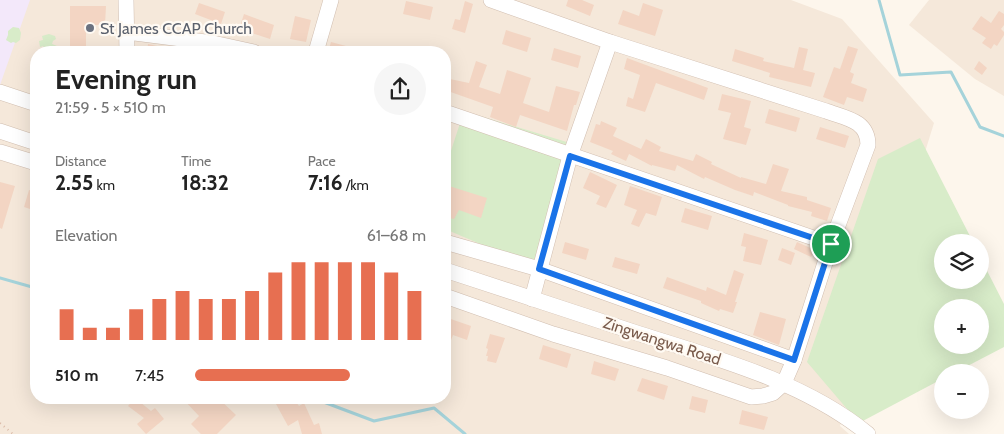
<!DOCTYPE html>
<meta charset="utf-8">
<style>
body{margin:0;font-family:Cabin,sans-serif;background:#f6f6f6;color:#222;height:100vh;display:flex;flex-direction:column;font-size:19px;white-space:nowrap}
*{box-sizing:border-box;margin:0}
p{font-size:16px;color:#767676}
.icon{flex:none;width:28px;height:28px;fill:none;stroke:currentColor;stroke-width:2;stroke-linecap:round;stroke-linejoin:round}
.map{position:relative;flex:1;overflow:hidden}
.details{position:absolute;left:30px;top:46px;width:421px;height:358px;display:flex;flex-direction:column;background:#fff;border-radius:20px;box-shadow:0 5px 20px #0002}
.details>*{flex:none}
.buttons{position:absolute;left:934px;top:234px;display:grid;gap:10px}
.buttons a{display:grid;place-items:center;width:55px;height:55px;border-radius:50%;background:#fff;box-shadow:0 5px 20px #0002;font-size:25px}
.pin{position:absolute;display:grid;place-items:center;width:42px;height:42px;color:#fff;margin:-21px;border:2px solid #fff;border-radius:50%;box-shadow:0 1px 5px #0007}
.round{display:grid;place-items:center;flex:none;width:52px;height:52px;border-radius:26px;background:#f6f6f6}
.head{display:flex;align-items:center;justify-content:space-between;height:85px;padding:0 25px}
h1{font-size:28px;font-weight:700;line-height:38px}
.figures{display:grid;grid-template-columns:repeat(3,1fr);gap:8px;height:85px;padding:5px 25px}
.figures div{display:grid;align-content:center}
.figures b{font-size:21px;font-weight:700}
.figures small{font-size:14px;font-weight:400}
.figures p{font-size:14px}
.chart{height:140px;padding:10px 25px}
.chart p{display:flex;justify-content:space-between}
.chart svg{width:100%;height:90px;margin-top:5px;stroke:#e76f51;stroke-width:6}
ul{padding:0 25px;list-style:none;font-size:16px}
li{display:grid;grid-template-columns:80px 60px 1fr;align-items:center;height:38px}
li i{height:12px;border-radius:6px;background:#e76f51}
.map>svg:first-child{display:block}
.residential{fill:#f5e8da;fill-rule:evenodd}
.education{fill:#f3e8fa}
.green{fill:#d8ecc9;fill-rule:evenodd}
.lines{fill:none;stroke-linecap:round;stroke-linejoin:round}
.stream{stroke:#a5d3da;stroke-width:3}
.building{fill:#f3d5c3}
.minor-casing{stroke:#d1beb0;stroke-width:16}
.path{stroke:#d9b8a5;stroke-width:2;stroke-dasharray:1 4;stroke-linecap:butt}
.minor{stroke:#fff;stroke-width:15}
.route-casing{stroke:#fff;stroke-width:10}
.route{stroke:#1a73e8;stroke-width:6}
.worship-dot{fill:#6b7280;stroke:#fffaf3;stroke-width:2}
.labels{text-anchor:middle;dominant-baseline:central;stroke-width:4.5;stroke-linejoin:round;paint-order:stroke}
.worship-label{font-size:16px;fill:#5b616d;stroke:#fffaf3;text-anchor:start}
.street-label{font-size:16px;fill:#7a5c4d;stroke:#fffaf3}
</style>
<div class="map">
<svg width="1004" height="434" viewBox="0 0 1004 434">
<rect width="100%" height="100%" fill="#fdf6ec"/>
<g class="residential">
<path d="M0,0h791l51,19 92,104 -94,303 9,8h-849zM36,52h409v346h-409z"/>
<polygon points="929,0 1004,0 1004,96 975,79 909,25"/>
</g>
<polygon class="education" points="0,0 30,0 0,85"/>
<g class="green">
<polygon points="13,27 19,28 21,33 20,40 16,43 13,42 11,43 6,40 8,35 8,31"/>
<polygon points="49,34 55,36 56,39 53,41 52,44 57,46 58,51 47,52 43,46 40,47 39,41 43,40 42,36"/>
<polygon points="464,111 580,146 539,269 445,229 445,169"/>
<path d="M920,138l53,104h-31v38h38v-23l24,47v43l-48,25h-14v7l-83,44 -52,-61 71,-203zM942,308h38v37h-38z"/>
</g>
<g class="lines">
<g class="stream">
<polyline points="879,0 900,75 951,72 980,127 1004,136"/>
<polyline points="0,278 32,287 36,285"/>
<polyline points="313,398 374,421 434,408 465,434"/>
</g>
</g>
<g class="building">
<polygon points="568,0 582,0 594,5 590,16 566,6"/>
<polygon points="406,1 433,7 430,20 403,14"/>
<polygon points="465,1 473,4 465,33 452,29 455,19 460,20"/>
<polygon points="199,3 225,12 221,24 195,14"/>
<polygon points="643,3 663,10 655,36 618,24 623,10 639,16"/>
<polygon points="70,6 106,6 105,25 86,25 86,52 70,52"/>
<polygon points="999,11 1004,14 1004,25 1001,29 1004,32 1004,35 997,46 994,44 991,49 982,43 986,38 972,29 981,16 991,23"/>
<polygon points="244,14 274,25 270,39 239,29"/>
<polygon points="295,16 311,20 306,42 290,39"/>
<polygon points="506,30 531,38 527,52 502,44"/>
<polygon points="331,42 361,50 361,52 328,52"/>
<polygon points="148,44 171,49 171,52 147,52"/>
<polygon points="848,46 858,49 850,72 854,74 851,83 867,89 863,102 847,97 844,105 823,97 834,67 840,69"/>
<polygon points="799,47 808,49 803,70 815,73 811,87 769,77 770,73 732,61 735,49 764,58 763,61 794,68"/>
<polygon points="554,48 581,56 578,68 551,60"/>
<polygon points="627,58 708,88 704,100 656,83 645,112 626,106 628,97 633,99 640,75 624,69"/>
<polygon points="476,61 487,65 479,87 500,94 507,70 531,78 523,103 549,112 556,86 580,92 576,105 574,105 567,131 520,115 516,127 490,117 493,107 445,90 445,78 469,83"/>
<polygon points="979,61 987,68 982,75 974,69"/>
<polygon points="722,94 751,101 744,127 751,129 746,145 723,139 731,113 718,110"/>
<polygon points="769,109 800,118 796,132 765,123"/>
<polygon points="601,121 617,128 613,136 641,149 646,139 661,147 659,151 693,161 696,154 712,162 711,164 741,178 741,177 766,184 773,164 789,169 781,191 807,197 807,200 831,208 827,221 811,216 812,212 788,206 788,205 754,192 753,196 735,190 705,177 704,179 677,165 675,171 652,165 652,166 629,154 626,161 611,154 613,151 590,142 596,124 600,125"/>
<polygon points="820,127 849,136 845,148 816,139"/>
<polygon points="590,172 617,185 606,208 596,204 600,196 583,188"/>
<polygon points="0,182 15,186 2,229 0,228"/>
<polygon points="449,186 487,198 481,218 459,210 454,219 450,218 448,216 449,207 445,206 445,190 448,191"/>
<polygon points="630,186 662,197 656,216 646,213 639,227 631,224 637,210 624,205"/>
<polygon points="29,190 36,192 36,211 24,207"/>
<polygon points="685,208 712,216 708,230 681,222"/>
<polygon points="744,233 768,240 761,265 743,261 746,247 741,246"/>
<polygon points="565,242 589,249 586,260 562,253"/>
<polygon points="797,242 815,250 811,257 794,249"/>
<polygon points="782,248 795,253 791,265 778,260"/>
<polygon points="615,257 640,264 637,274 612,267"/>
<polygon points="734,270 744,274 735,302 737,302 733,313 720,309 719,311 701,303 701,301 663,288 667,277 706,291 707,287 726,295"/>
<polygon points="760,312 786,319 779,345 753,335"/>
<polygon points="445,317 471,326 467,340 453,335 446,353"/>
<polygon points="490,334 505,338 496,363 487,361 488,356 486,356 488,349 486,348"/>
<polygon points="543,345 571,354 567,368 539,359"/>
<polygon points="594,361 619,369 615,381 591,374"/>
<polygon points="642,378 668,386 664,400 637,391"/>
<polygon points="692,396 708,400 705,413 689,409"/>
<polygon points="135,398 151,411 155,408 164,419 146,434 137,424 144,418 128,406"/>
<polygon points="182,398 218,398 236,415 217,434 201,434 191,424 199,416"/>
<polygon points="279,398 293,398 299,406 304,403 314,425 319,423 322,434 302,434 298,420 288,426 276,404 282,401"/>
<polygon points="742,410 768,417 764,430 739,424"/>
</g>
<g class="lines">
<g class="minor-casing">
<g id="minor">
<polyline points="126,0 127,52"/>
<polyline points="127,32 213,43 254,52"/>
<polyline points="316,52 331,0"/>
<polyline points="0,92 36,104"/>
<polyline points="445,112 831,244"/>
<polyline points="0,131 36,143"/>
<polyline points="0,152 36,163"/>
<polyline points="445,242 539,269 794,360"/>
<path d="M445,270c65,21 130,43 195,64 76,24 165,48 228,100"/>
<path d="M445,296l108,38 114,34 84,29 12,-1 10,-3 11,-10 10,-23 37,-116 37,-99c0,-25 -23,-27 -42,-34l-216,-69 -119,-42"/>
<polyline points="532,299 570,156 610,42"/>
</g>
</g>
<polyline class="path" points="0,423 13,434"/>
<use href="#minor" class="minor"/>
</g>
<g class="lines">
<g class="route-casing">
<polygon id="route" points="570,156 831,244 794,360 539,269"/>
</g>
<use href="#route" class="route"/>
</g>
<circle class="worship-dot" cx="90" cy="28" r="5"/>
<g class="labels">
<g class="worship-label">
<text x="100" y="28">St James CCAP Church</text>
</g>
<g class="street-label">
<text transform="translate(662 341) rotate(18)">Zingwangwa Road</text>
</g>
</g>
</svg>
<div class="buttons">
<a><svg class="icon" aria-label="layers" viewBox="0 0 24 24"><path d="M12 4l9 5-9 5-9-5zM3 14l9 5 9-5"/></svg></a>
<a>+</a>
<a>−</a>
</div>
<div class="pin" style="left:831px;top:244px;background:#1e9e55"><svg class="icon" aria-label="arrive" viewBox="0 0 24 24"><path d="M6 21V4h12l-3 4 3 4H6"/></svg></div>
<section class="details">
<div class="head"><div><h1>Evening run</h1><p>21:59 · 5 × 510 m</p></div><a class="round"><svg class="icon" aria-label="share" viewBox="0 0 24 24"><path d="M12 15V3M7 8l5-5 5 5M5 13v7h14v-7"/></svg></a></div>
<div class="figures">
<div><p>Distance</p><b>2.55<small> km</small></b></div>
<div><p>Time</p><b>18:32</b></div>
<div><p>Pace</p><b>7:16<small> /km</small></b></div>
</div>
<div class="chart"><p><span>Elevation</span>61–68 m</p>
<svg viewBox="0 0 160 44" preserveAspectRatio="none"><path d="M5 44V29M15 44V38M25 44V38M35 44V29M45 44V24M55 44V20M65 44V24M75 44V24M85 44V20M95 44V11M105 44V6M115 44V6M125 44V6M135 44V6M145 44V11M155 44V20"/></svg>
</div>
<ul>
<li><b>510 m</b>7:45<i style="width:67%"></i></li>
</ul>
</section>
</div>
